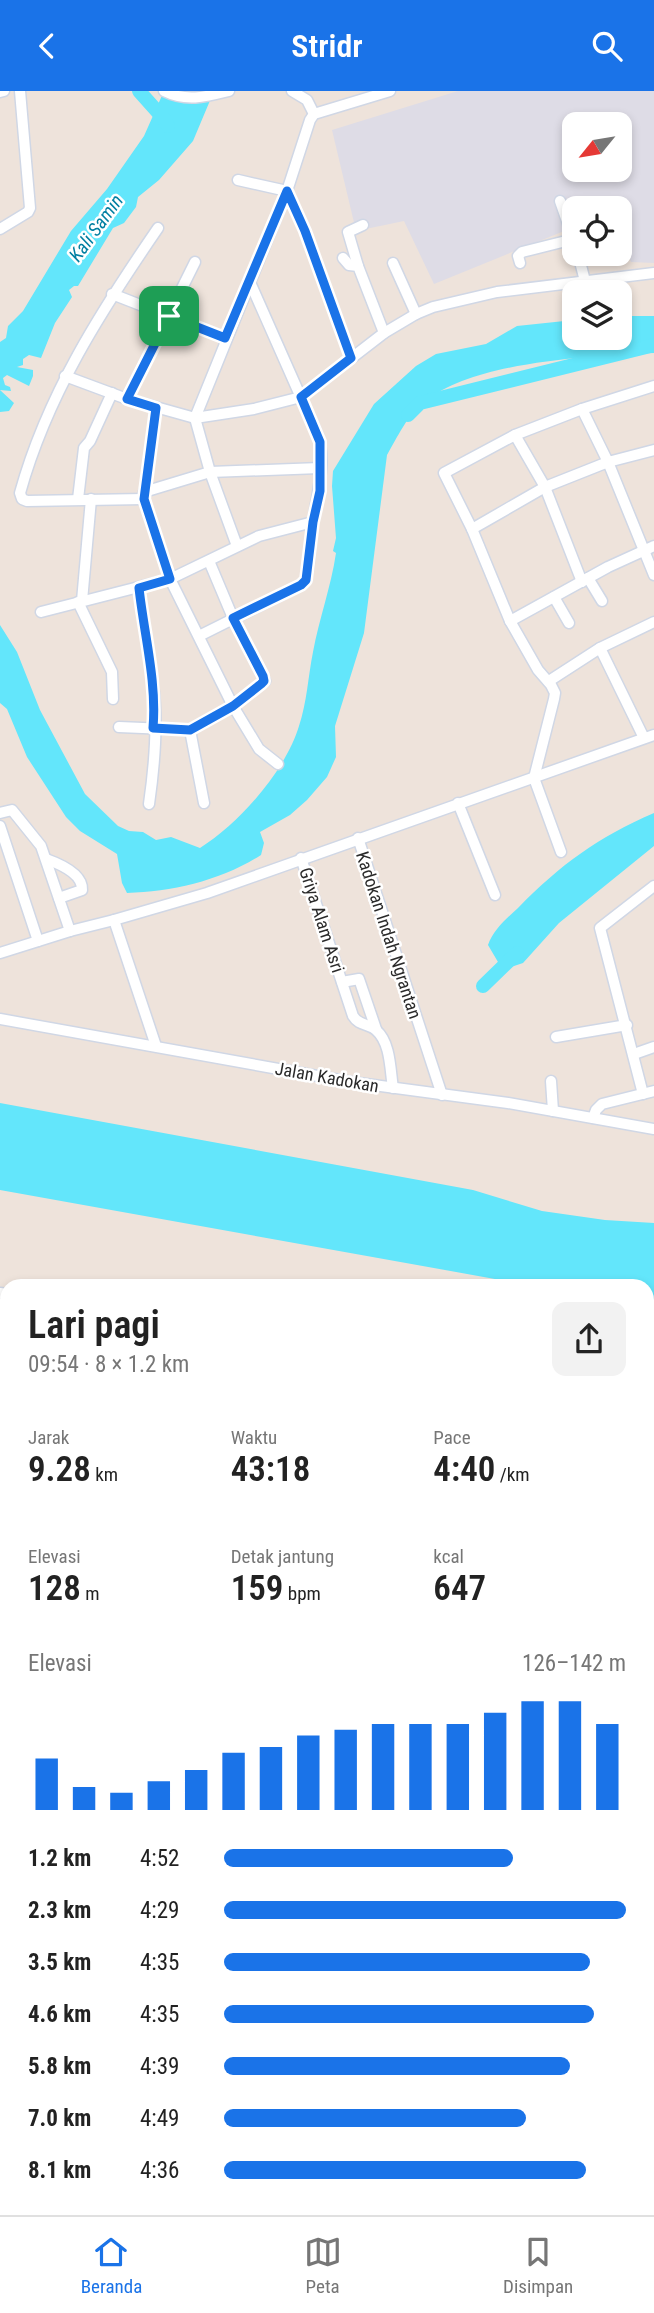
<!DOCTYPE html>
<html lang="id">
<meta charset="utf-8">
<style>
body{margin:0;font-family:"Roboto Condensed",sans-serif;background:#f2f2f2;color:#222;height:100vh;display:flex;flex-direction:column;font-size:26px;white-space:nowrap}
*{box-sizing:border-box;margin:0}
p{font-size:23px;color:#767676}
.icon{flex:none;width:38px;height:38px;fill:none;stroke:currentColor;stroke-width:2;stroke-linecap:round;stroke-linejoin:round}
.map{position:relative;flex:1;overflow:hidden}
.drawer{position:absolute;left:0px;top:1188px;width:654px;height:936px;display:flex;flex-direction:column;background:#fff;border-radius:21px 21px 0 0;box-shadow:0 4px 10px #0003}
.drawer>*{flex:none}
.needle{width:46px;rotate:240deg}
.controls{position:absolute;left:562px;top:21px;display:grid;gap:14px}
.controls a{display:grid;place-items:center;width:70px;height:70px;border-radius:14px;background:#fff;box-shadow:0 4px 10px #0003;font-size:35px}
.pin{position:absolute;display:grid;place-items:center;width:60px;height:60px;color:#fff;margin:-30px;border-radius:14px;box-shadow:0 4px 10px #0006}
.round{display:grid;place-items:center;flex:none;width:74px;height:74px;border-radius:14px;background:#f2f2f2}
.head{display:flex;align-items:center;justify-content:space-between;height:119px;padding:0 28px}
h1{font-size:38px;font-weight:600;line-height:52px}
.stats{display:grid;grid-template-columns:repeat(3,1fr);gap:10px;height:119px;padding:7px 28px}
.stats div{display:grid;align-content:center}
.stats b{font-size:35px;font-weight:600}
.stats small{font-size:19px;font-weight:400}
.stats p{font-size:19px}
.chart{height:196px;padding:14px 28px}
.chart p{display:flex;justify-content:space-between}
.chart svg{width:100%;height:126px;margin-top:7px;stroke:#1a73e8;stroke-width:6}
ul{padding:0 28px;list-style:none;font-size:23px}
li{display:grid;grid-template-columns:112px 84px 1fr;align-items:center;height:52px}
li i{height:18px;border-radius:9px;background:#1a73e8}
header{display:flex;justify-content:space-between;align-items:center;height:91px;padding:0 28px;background:#1a73e8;color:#fff;font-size:32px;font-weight:600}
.tabs{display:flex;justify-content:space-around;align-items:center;height:98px;border-top:2px solid #e0e0e0;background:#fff;font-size:19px;color:#767676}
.tabs a{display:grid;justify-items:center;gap:4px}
.tabs .active{color:#1a73e8}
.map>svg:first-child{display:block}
.industrial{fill:#dedce6;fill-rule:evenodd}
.water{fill:#63e6fb}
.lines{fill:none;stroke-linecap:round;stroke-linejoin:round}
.river{stroke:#63e6fb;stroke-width:14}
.minor-casing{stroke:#d0d7e5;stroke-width:13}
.major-casing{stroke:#c3c3c3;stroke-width:16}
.minor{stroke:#fff;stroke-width:10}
.major{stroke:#ffbf4f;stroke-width:12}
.route-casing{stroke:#fff;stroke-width:14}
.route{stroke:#1a73e8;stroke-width:9}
.labels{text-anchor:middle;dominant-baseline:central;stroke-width:5;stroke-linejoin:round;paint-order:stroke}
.street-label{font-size:18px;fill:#2a2a2a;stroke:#fff}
.water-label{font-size:19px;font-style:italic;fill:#017fa1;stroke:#fff}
</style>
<header><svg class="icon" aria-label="back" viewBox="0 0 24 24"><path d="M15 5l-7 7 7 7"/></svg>Stridr<svg class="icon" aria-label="search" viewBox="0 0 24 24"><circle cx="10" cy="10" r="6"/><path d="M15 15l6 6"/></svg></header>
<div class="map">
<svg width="654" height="2124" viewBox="0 0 654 2124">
<rect width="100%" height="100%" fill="#eee3db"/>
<g class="industrial">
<path d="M458,0h196v172l-23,-1 -11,-26v-28h-46v19l-140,57 -30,-63 -48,10 -24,-101zM574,33h46v46h-46z"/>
<polygon points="7,1737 7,1960 0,1962 0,1739"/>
</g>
<g class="water">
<polygon points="164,0 214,0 193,50 159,89 138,106 136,116 124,132 113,137 78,195 74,195 69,199 72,206 55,232 41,267 29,264 23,268 23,274 17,276 33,279 33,285 29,295 7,284 3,287 5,294 10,296 11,300 0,299 14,312 9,320 0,321 0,251 6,247 8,235 23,220 71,140 107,98 144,45"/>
<path d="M620,225h34v37c-64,3 -179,8 -230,49 -16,12 -27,36 -37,53l-23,178 -29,93 1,31 -9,20 -20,23 -17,15 -30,17 4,11 -3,12c-39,25 -88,37 -134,38l-5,-10 -5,-29 -37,-23 -14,-14 -39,-60 -20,-48 -7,-6v-78l17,27 23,58 45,84 33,32 11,5 14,1 13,8 15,-3 29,11c39,-24 86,-78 99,-122 8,-24 9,-49 14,-74 6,-33 18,-65 23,-99l-3,-2 3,-13 -4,-52 1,-15 41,-67 42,-38 20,-12 50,-10 31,-18 57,-6v18h46z"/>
<path d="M654,722v33l-95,77 -36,40 -12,4 -13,-5 -10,-17c5,-15 19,-27 30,-37 42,-43 80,-71 136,-95z"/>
<polygon points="0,1012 473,1099 542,1120 605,1129 654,1132 654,1216 648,1215 648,1195 534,1195 0,1099"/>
</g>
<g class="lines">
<g class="river">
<polyline points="139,0 164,28 168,35"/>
<polyline points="408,324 420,312 654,254"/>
<polyline points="483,895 517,862"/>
<polyline points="0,1474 7,1472"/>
</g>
<g class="minor-casing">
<g id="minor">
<path d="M164,0c22,11 41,6 65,0"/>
<polyline points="292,0 307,9 314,23"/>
<polyline points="0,1 4,0"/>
<polyline points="238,89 287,100 305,140 351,267"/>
<polyline points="560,110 574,150"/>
<polyline points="0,138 28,121 30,117 20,0"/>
<polyline points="578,163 585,190"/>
<polyline points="343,167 349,174 358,175 384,242"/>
<polyline points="393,172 416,223"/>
<polyline points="520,172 518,165 522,161 574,148"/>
<polyline points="358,175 348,141 363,134"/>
<polyline points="112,203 225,247"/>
<polyline points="65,285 127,308 195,327 254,318 301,306 384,242 416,223 433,216 497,201 654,182"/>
<polyline points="127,308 195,171"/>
<polyline points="156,317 144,408 170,488 233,615 259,658 278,673"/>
<polyline points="582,318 608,371 654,484"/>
<polyline points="515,344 545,396 582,491"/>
<polyline points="144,401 210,381 320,377"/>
<polyline points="78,408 84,357 90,350 112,302"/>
<path d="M144,408l-117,2 -5,-2 -2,-6c27,-98 81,-182 138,-265"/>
<polyline points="472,438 545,396 608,371 654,359"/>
<polyline points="237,455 210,381 195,327 287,100 310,29 314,23 390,0"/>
<polyline points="588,487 602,510"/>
<path d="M139,497c4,32 10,64 14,97 5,35 1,84 -4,119"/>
<polyline points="554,506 569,532"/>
<polyline points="82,510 91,408"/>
<polyline points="78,511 112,581 113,608"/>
<polyline points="41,521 170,488 259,445 313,431"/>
<polyline points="510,530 608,476 654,455"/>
<path d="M199,545l102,-51 5,-5c4,-18 4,-37 7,-56 3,-28 14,-60 5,-88l-69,-156"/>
<polyline points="600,557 644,647"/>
<polyline points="549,590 600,557 654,531"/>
<polyline points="119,636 190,639"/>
<polyline points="204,712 190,639 233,615 265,590 233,527 209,470"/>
<polyline points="458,712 495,804"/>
<polyline points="0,722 12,719 41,755 70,840"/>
<polyline points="0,735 38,850"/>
<polyline points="358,747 442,1004"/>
<polyline points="561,761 534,687 554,608 555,602 551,594 538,579 510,530 472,438 444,382 515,344 582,318 654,295"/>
<path d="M301,767l52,158c6,10 15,7 23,14 15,13 14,40 17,58"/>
<path d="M46,768c14,5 37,15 36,31l-23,8"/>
<polyline points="114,829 156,955"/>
<polyline points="0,862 70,840 114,829 207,802 654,644"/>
<polyline points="342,891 359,888 376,938"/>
<polyline points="0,928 351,991 508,1012 654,1038"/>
<polyline points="556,946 627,934"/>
<polyline points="634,963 654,956"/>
<polyline points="551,990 553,1020"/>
<polyline points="643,1003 600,837 654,795"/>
<polyline points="593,1027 596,1019 602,1013 654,1000"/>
<polyline points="0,1202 7,1203"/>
<polyline points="0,1237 7,1261"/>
<polyline points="648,1305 654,1330"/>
<polyline points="0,1364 7,1385"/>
<polyline points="648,1374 654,1375"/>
<polyline points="648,1391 654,1435"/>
<polyline points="0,1404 7,1402"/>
<polyline points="0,1437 7,1438"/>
<polyline points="648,1445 654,1443"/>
<polyline points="0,1547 7,1545"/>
<polyline points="0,1638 7,1662"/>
<polyline points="648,1763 654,1762"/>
<polyline points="648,1948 654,1947"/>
<polyline points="648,1972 654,1972"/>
<polyline points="648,2060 654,2059"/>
<polyline points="648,2073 654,2103"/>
<polyline points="648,2116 654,2115"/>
<polyline points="66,2118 67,2124"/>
<polyline points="150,2118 152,2124"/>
<polyline points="309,2118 311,2124"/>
<polyline points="503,2118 505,2124"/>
<polyline points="594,2122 632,2118"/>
<polyline points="200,2124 222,2118"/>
<polyline points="428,2124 457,2118"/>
</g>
</g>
<g class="major-casing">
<g id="major">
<polyline points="648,1646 654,1642"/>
<polyline points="0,2031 7,2027"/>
</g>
</g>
<use href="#minor" class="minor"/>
<use href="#major" class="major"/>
</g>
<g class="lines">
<g class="route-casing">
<path id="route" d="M287,100l18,40 46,127 -50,39 19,45v49l-7,31 -7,58 -5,5 -68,33 30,58 1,5 -3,3 -28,22 -43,24 -37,-2c4,-46 -9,-94 -14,-140l31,-9 -26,-80 12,-91 -29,-9 42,-83 56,22z"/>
</g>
<use href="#route" class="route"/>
</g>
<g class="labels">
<g class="street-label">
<text transform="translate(322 829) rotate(72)">Griya Alam Asri</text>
<text transform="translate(389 844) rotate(72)">Kadokan Indah Ngrantan</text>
<text transform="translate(327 986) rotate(10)">Jalan Kadokan</text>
</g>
<g class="water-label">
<text transform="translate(96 137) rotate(-54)">Kali Samin</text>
</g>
</g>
</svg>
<div class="controls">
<a><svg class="needle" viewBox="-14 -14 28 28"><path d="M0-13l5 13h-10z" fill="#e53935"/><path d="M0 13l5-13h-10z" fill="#767676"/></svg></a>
<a><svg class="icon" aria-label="locate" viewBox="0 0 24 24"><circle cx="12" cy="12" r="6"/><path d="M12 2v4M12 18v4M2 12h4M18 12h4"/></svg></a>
<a><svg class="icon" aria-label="layers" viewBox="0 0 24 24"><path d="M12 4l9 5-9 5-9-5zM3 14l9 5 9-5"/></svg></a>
</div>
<div class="pin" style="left:169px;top:225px;background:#1e9e55"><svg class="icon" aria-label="arrive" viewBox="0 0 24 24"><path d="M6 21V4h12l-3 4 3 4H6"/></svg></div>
<section class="drawer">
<div class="head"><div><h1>Lari pagi</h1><p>09:54 · 8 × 1.2 km</p></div><a class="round"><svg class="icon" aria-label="share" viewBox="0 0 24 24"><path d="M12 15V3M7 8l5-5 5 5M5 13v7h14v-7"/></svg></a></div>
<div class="stats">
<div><p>Jarak</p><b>9.28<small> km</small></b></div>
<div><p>Waktu</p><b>43:18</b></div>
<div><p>Pace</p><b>4:40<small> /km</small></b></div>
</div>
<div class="stats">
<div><p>Elevasi</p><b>128<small> m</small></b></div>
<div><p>Detak jantung</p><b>159<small> bpm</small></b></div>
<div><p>kcal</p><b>647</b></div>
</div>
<div class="chart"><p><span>Elevasi</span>126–142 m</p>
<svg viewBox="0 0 160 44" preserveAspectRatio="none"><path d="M5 44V26M15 44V36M25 44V38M35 44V34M45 44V30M55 44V24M65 44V22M75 44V18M85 44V16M95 44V14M105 44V14M115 44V14M125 44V10M135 44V6M145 44V6M155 44V14"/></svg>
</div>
<ul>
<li><b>1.2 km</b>4:52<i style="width:72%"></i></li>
<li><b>2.3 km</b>4:29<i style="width:100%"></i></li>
<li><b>3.5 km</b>4:35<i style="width:91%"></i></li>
<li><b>4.6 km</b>4:35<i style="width:92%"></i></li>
<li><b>5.8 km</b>4:39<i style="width:86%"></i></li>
<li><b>7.0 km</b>4:49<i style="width:75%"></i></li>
<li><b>8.1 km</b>4:36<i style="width:90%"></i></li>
</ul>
</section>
</div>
<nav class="tabs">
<a class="active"><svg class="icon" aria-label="home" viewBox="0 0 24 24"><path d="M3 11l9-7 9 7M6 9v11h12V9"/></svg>Beranda</a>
<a><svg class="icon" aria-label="map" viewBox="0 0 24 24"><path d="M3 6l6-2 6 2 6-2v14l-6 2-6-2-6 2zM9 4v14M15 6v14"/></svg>Peta</a>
<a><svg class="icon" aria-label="saved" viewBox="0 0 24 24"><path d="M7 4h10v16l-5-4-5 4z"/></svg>Disimpan</a>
</nav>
